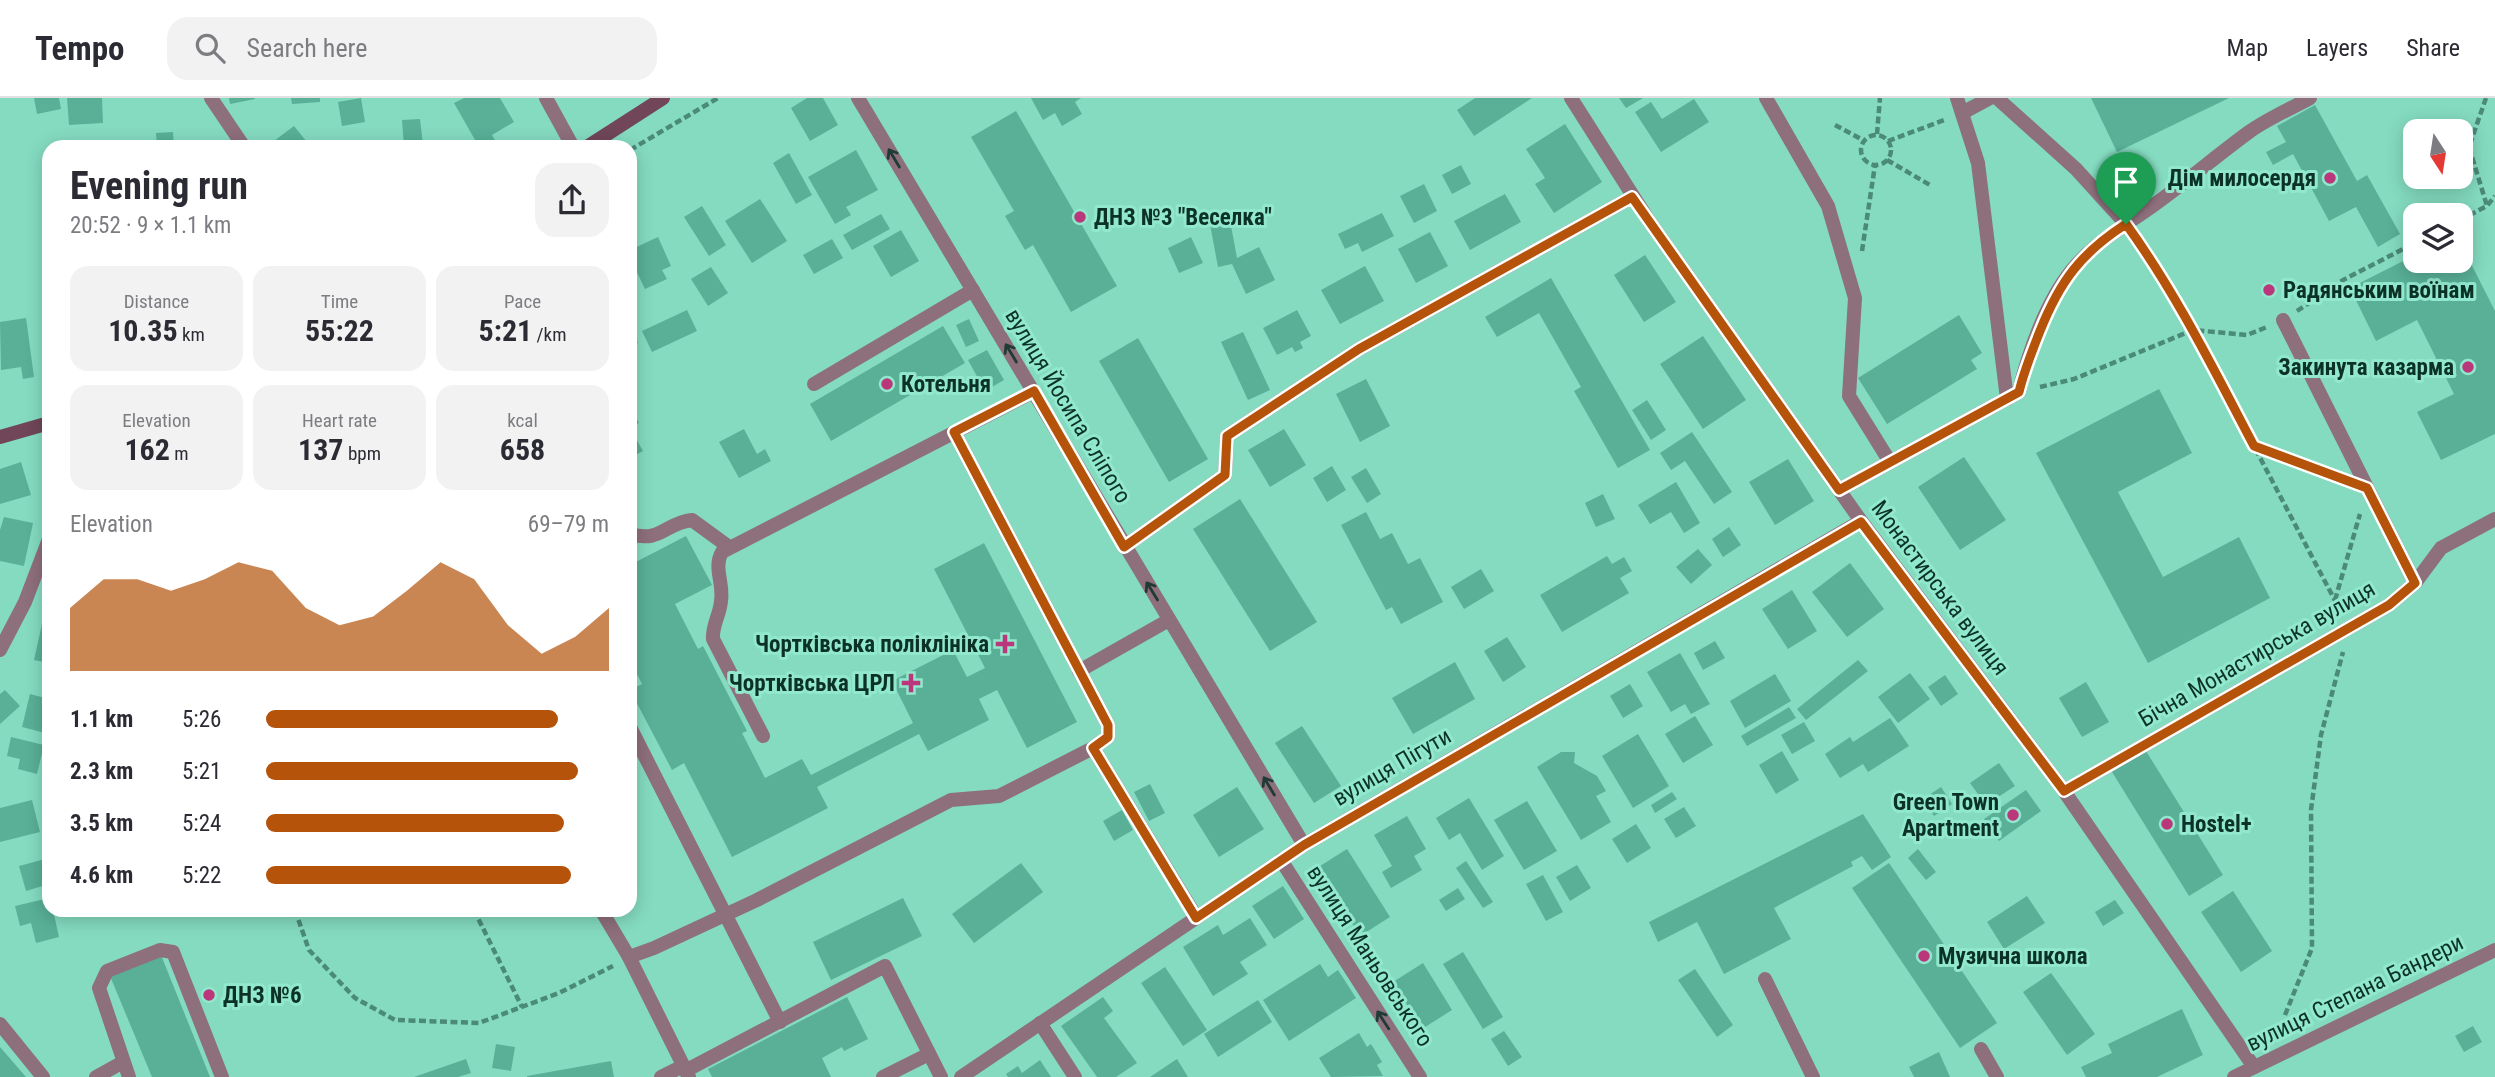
<!DOCTYPE html>
<meta charset="utf-8">
<style>
body{margin:0;font-family:"Roboto Condensed",sans-serif;background:#f2f2f3;color:#2b2b33;height:100vh;display:flex;flex-direction:column;font-size:26px;white-space:nowrap}
*{box-sizing:border-box;margin:0}
p{font-size:23px;color:#7c7c81}
.icon{flex:none;width:38px;height:38px;fill:none;stroke:currentColor;stroke-width:2;stroke-linecap:round;stroke-linejoin:round}
.map{position:relative;flex:1;overflow:hidden}
.side{position:absolute;left:42px;top:42px;width:595px;height:777px;display:flex;flex-direction:column;background:#fff;border-radius:21px;box-shadow:0 4px 18px #0003}
.side>*{flex:none}
.needle{width:46px;rotate:168deg}
.tools{position:absolute;left:2403px;top:21px;display:grid;gap:14px}
.tools a{display:grid;place-items:center;width:70px;height:70px;border-radius:14px;background:#fff;box-shadow:0 4px 18px #0003;font-size:35px}
.pin{position:absolute;display:grid;place-items:center;width:60px;height:60px;color:#fff;margin:-72px -30px;border-radius:50% 50% 50% 0;rotate:-45deg;box-shadow:0 0 7px #0007}
.pin .icon{rotate:45deg}
.round{display:grid;place-items:center;flex:none;width:74px;height:74px;border-radius:21px;background:#f2f2f3}
.headline{display:flex;align-items:center;justify-content:space-between;height:119px;padding:0 28px}
h1{font-size:38px;font-weight:700;line-height:52px}
.figures{display:grid;grid-template-columns:repeat(3,1fr);gap:10px;height:119px;padding:7px 28px}
.figures div{display:grid;align-content:center;border-radius:18px;background:#f2f2f3;text-align:center}
.figures b{font-size:30px;font-weight:700}
.figures small{font-size:19px;font-weight:400}
.figures p{font-size:19px}
.chart{height:196px;padding:14px 28px}
.chart p{display:flex;justify-content:space-between}
.chart svg{width:100%;height:126px;margin-top:7px;fill:#b45309;opacity:.7}
ul{padding:0 28px;list-style:none;font-size:23px}
li{display:grid;grid-template-columns:112px 84px 1fr;align-items:center;height:52px}
li i{height:18px;border-radius:9px;background:#b45309}
header{display:flex;align-items:center;gap:42px;box-sizing:border-box;height:98px;padding:0 35px;background:#fff;border-bottom:2px solid #e1e1e2}
header strong{font-size:33px}
nav{display:flex;gap:38px;margin-inline-start:auto;font-size:24px}
.search{width:490px;height:63px;background:#f2f2f3;display:flex;align-items:center;gap:18px;box-sizing:border-box;padding:0 24px;border-radius:21px;color:#7c7c81;font-size:26px}
.map>svg:first-child{display:block}
.building{fill:#59b097}
.lines{fill:none;stroke-linecap:round;stroke-linejoin:round}
.path{stroke:#4a8a77;stroke-width:4.5;stroke-dasharray:7 3.5;stroke-linecap:butt}
.service{stroke:#8e6f7c;stroke-width:14}
.minor{stroke:#8e6f7c;stroke-width:14}
.tertiary{stroke:#8e6f7c;stroke-width:14}
.secondary{stroke:#704658;stroke-width:14}
.oneway{stroke:#203b35}
.route-casing{stroke:#fff;stroke-width:14}
.route{stroke:#b45309;stroke-width:9}
.poi-dot{fill:#bb377c;stroke:#91e8cd;stroke-width:2.5}
.labels{text-anchor:middle;dominant-baseline:central;stroke-width:6;stroke-linejoin:round;paint-order:stroke}
.poi-label{font-size:23px;font-weight:bold;fill:#0c3228;stroke:#91e8cd;text-anchor:start}
.street-label{font-size:23px;fill:#0c3228;stroke:#91e8cd}
</style>
<header>
<strong>Tempo</strong>
<div class="search"><svg class="icon" aria-label="search" viewBox="0 0 24 24"><circle cx="10" cy="10" r="6"/><path d="M15 15l6 6"/></svg>Search here</div>
<nav><a>Map</a><a>Layers</a><a>Share</a></nav>
</header>
<div class="map">
<svg width="2495" height="979" viewBox="0 0 2495 979">
<rect width="100%" height="100%" fill="#84dbc0"/>
<g class="building">
<polygon points="34,0 59,0 61,11 37,16"/>
<polygon points="67,0 102,0 103,25 69,27"/>
<polygon points="229,0 255,0 255,1 230,6"/>
<polygon points="291,0 320,0 320,4 292,6"/>
<polygon points="361,0 365,24 342,28 338,4"/>
<polygon points="464,0 500,0 514,24 492,37 499,49 479,49 454,5"/>
<polygon points="807,0 823,0 838,27 810,43 791,10"/>
<polygon points="1031,0 1081,0 1075,4 1082,16 1062,28 1055,15 1043,22"/>
<polygon points="1475,0 1532,0 1474,38 1457,12"/>
<polygon points="1619,0 1643,0 1626,10"/>
<polygon points="2091,0 2229,0 2117,54"/>
<polygon points="1694,1 1709,24 1661,54 1635,14 1651,4 1662,21"/>
<polygon points="2315,7 2357,83 2367,77 2400,136 2378,149 2356,109 2329,123 2293,56 2273,67 2266,54 2286,44 2277,28"/>
<polygon points="1016,13 1117,188 1071,214 1033,147 1025,152 1005,118 1014,113 971,39"/>
<polygon points="420,21 423,47 404,49 402,22"/>
<polygon points="1565,26 1602,84 1554,115 1535,86 1545,80 1526,51"/>
<polygon points="294,28 307,44 300,49 266,49"/>
<polygon points="173,34 174,49 157,49 156,35"/>
<polygon points="856,52 878,92 846,109 851,117 835,126 808,79"/>
<polygon points="789,55 812,97 796,106 773,65"/>
<polygon points="1461,67 1471,86 1452,96 1442,77"/>
<polygon points="1424,86 1437,113 1414,125 1400,98"/>
<polygon points="1505,96 1521,124 1470,152 1454,123"/>
<polygon points="760,101 787,143 752,165 725,123"/>
<polygon points="702,108 726,147 709,158 684,119"/>
<polygon points="1382,115 1394,138 1362,154 1358,145 1345,151 1338,136"/>
<polygon points="881,116 890,131 852,152 843,137"/>
<polygon points="1229,117 1237,160 1259,149 1275,182 1246,196 1232,166 1218,169 1209,121"/>
<polygon points="901,132 919,163 891,179 873,148"/>
<polygon points="1430,134 1448,168 1416,185 1398,151"/>
<polygon points="658,139 671,168 662,172 667,181 645,191 630,160 630,152"/>
<polygon points="1191,139 1203,165 1179,175 1168,150"/>
<polygon points="832,141 843,160 814,176 803,157"/>
<polygon points="2460,144 2495,213 2495,336 2441,362 2417,314 2454,296 2417,222 2376,243 2350,190 2415,157 2415,163 2460,163"/>
<polygon points="1645,157 1676,204 1644,224 1614,177"/>
<polygon points="1365,168 1384,203 1340,226 1321,192"/>
<polygon points="711,169 728,195 708,208 691,181"/>
<polygon points="1551,180 1650,352 1618,370 1574,293 1581,289 1539,215 1497,239 1485,219"/>
<polygon points="687,212 697,233 652,254 642,233"/>
<polygon points="1297,212 1311,238 1300,244 1303,250 1295,254 1292,249 1277,257 1263,230"/>
<polygon points="1959,217 1982,255 1971,262 1977,271 1887,326 1858,280"/>
<polygon points="26,220 34,279 23,281 21,269 1,272 0,224"/>
<polygon points="969,221 979,243 966,249 956,227"/>
<polygon points="630,226 638,245 630,248"/>
<polygon points="943,228 965,265 831,343 810,306"/>
<polygon points="1243,234 1270,292 1248,302 1221,244"/>
<polygon points="1703,238 1746,302 1703,331 1660,266"/>
<polygon points="1138,240 1208,361 1169,384 1099,263"/>
<polygon points="987,252 1004,282 985,293 968,262"/>
<polygon points="1366,281 1390,328 1360,344 1336,296"/>
<polygon points="2159,291 2192,355 2118,394 2163,479 2239,439 2270,500 2148,565 2036,355"/>
<polygon points="1647,302 1666,332 1651,342 1632,312"/>
<polygon points="630,309 639,325 630,329"/>
<polygon points="630,330 643,353 630,360"/>
<polygon points="744,331 757,356 765,351 771,363 739,380 719,344"/>
<polygon points="1284,331 1306,367 1270,389 1248,352"/>
<polygon points="1692,334 1732,394 1714,406 1685,363 1671,372 1660,355"/>
<polygon points="1964,359 2006,422 1960,452 1918,389"/>
<polygon points="1788,361 1814,403 1775,427 1749,384"/>
<polygon points="21,364 31,397 0,406 0,371"/>
<polygon points="1332,368 1346,392 1327,404 1313,380"/>
<polygon points="1366,370 1381,396 1367,405 1351,379"/>
<polygon points="1676,384 1700,425 1684,435 1671,414 1650,426 1638,407"/>
<polygon points="1603,396 1615,421 1596,429 1585,405"/>
<polygon points="1240,401 1317,524 1270,553 1193,431"/>
<polygon points="1366,414 1380,441 1392,435 1408,466 1420,460 1443,504 1401,526 1392,509 1386,512 1341,427"/>
<polygon points="4,419 33,425 24,468 0,463 0,432"/>
<polygon points="1729,429 1741,447 1723,459 1712,441"/>
<polygon points="686,438 712,487 675,506 698,551 703,548 747,633 742,635 765,680 802,661 811,677 913,625 892,583 953,552 967,579 985,570 934,471 984,445 1077,624 1027,650 997,592 979,601 989,622 928,653 919,636 817,689 828,710 732,759 684,665 672,672 630,592 642,586 630,562 630,467"/>
<polygon points="1698,451 1712,467 1691,486 1676,469"/>
<polygon points="1607,458 1612,466 1624,459 1632,473 1620,480 1629,495 1562,534 1540,497"/>
<polygon points="1850,465 1884,511 1847,539 1812,494"/>
<polygon points="1481,471 1494,493 1464,511 1451,489"/>
<polygon points="1792,492 1817,533 1788,551 1762,511"/>
<polygon points="44,517 49,518 49,565 34,562"/>
<polygon points="1507,539 1526,569 1503,584 1484,553"/>
<polygon points="1715,543 1725,560 1703,572 1694,555"/>
<polygon points="1680,555 1710,606 1691,616 1685,606 1671,614 1647,574"/>
<polygon points="1858,562 1868,573 1806,622 1797,611"/>
<polygon points="1455,564 1475,601 1413,636 1392,600"/>
<polygon points="1910,575 1930,601 1898,625 1878,599"/>
<polygon points="1775,576 1791,603 1745,630 1730,603"/>
<polygon points="1945,577 1958,596 1941,608 1928,589"/>
<polygon points="2086,584 2109,624 2082,639 2059,600"/>
<polygon points="1630,586 1643,608 1623,620 1610,598"/>
<polygon points="5,592 20,608 0,626 0,596"/>
<polygon points="30,596 49,601 49,636 22,629"/>
<polygon points="1789,609 1796,620 1747,648 1741,638"/>
<polygon points="1695,618 1713,647 1683,665 1665,636"/>
<polygon points="1890,620 1909,648 1868,674 1863,666 1840,680 1825,656 1850,639 1853,644"/>
<polygon points="1804,624 1815,643 1792,656 1781,637"/>
<polygon points="1302,628 1341,688 1314,705 1275,645"/>
<polygon points="1638,636 1669,688 1633,710 1602,658"/>
<polygon points="11,639 44,647 37,676 18,671 20,661 7,658"/>
<polygon points="1782,653 1799,682 1776,696 1759,667"/>
<polygon points="2146,653 2223,777 2189,798 2112,674"/>
<polygon points="1561,654 1575,654 1574,665 1597,678 1606,693 1596,698 1611,724 1581,742 1537,669"/>
<polygon points="1999,665 2015,688 1986,707 1970,685"/>
<polygon points="1150,686 1165,715 1149,723 1134,694"/>
<polygon points="1237,689 1264,731 1219,759 1193,717"/>
<polygon points="1941,689 1952,706 1934,718 1923,701"/>
<polygon points="2026,692 2041,713 1999,743 1984,721"/>
<polygon points="1672,694 1677,701 1655,715 1651,707"/>
<polygon points="1469,700 1504,758 1482,772 1460,735 1449,742 1436,720"/>
<polygon points="32,702 40,734 0,744 0,710"/>
<polygon points="1527,703 1557,753 1524,772 1494,722"/>
<polygon points="1684,709 1696,728 1676,740 1664,721"/>
<polygon points="1122,712 1133,732 1114,743 1103,723"/>
<polygon points="1863,716 1891,759 1872,772 1862,758 1851,764 1853,768 1774,810 1791,841 1724,876 1697,824 1658,844 1649,824"/>
<polygon points="1407,718 1426,751 1414,758 1422,772 1391,790 1382,774 1392,768 1374,737"/>
<polygon points="1636,726 1651,750 1627,765 1612,741"/>
<polygon points="1347,751 1390,819 1360,838 1317,770"/>
<polygon points="1918,751 1936,774 1926,782 1908,760"/>
<polygon points="49,760 49,786 26,793 19,768"/>
<polygon points="1466,763 1493,804 1483,810 1456,770"/>
<polygon points="1021,765 1043,794 974,845 952,816"/>
<polygon points="1889,765 1997,925 1960,950 1852,790"/>
<polygon points="1577,767 1591,790 1570,803 1556,779"/>
<polygon points="1543,777 1563,814 1546,823 1526,786"/>
<polygon points="1283,788 1304,821 1274,841 1252,808"/>
<polygon points="1458,790 1465,801 1446,813 1439,802"/>
<polygon points="2233,793 2272,853 2241,874 2201,814"/>
<polygon points="2027,798 2045,825 2004,851 1987,824"/>
<polygon points="49,800 49,812 53,812 59,839 36,845 31,825 20,828 15,808"/>
<polygon points="903,800 922,838 831,882 813,844"/>
<polygon points="2115,802 2124,815 2103,828 2095,814"/>
<polygon points="1250,820 1267,847 1240,864 1248,876 1213,898 1183,849 1218,827 1223,837"/>
<polygon points="1463,854 1503,919 1483,931 1443,866"/>
<polygon points="161,857 210,979 152,979 110,878"/>
<polygon points="1423,865 1452,912 1422,931 1393,884"/>
<polygon points="1320,866 1328,879 1338,872 1356,900 1289,943 1263,902"/>
<polygon points="1165,869 1207,932 1183,948 1141,885"/>
<polygon points="1695,871 1733,927 1717,939 1678,882"/>
<polygon points="2051,875 2095,936 2067,957 2023,894"/>
<polygon points="847,899 868,941 844,953 842,949 822,960 831,979 712,979 708,971"/>
<polygon points="1103,899 1113,913 1104,920 1137,965 1116,979 1097,979 1061,928"/>
<polygon points="1258,902 1272,924 1218,959 1204,936"/>
<polygon points="2182,911 2203,957 2157,979 2086,979 2081,969 2112,955 2108,946"/>
<polygon points="2473,928 2482,944 2464,954 2455,938"/>
<polygon points="1504,933 1522,959 1508,968 1491,941"/>
<polygon points="1359,935 1367,949 1371,946 1382,964 1377,967 1383,978 1331,979 1319,960"/>
<polygon points="496,946 515,949 511,973 492,970"/>
<polygon points="0,949 26,979 0,979"/>
<polygon points="1939,954 1950,979 1914,979 1909,969"/>
<polygon points="466,961 471,975 458,979 414,979"/>
<polygon points="1177,961 1188,979 1150,979"/>
<polygon points="1040,962 1051,979 1008,979 1006,976 1018,968 1022,975"/>
<polygon points="611,963 614,979 527,979 527,978"/>
</g>
<g class="lines">
<g class="path">
<polyline points="2486,0 2469,49 2487,108"/>
<polyline points="1835,27 1863,42"/>
<polyline points="1877,36 1880,0"/>
<circle cx="1876" cy="52" r="15"/>
<polyline points="1888,43 1947,21"/>
<polyline points="630,52 718,0"/>
<polyline points="1887,62 1930,87"/>
<polyline points="2460,122 2487,108 2495,98"/>
<polyline points="2137,141 2152,161 2193,232 2341,514"/>
<polyline points="1862,153 1875,67"/>
<polyline points="2297,213 2343,182 2415,145"/>
<polyline points="2040,289 2074,281 2193,232 2247,237 2267,229"/>
<polyline points="2255,348 2341,380"/>
<polyline points="2335,502 2360,416"/>
<polyline points="295,812 309,852 355,900 395,922 479,925 559,895 613,868"/>
<polyline points="474,812 522,909"/>
<polyline points="2285,917 2312,850 2311,712 2321,637 2343,554"/>
</g>
<g class="service">
<polyline points="211,0 244,49"/>
<polyline points="1766,0 1828,108 1855,200 1849,298 1890,364"/>
<polyline points="1957,0 1978,65 2007,301"/>
<polyline points="1997,0 2076,71 2126,126"/>
<polyline points="1962,15 1990,0"/>
<polyline points="2283,222 2415,485"/>
<polyline points="814,286 973,192"/>
<polyline points="954,334 1108,627 1108,639 1093,650 1196,819"/>
<path d="M1839,392l180,-98c9,-39 27,-90 53,-122 22,-27 51,-43 79,-63 34,-24 65,-51 98,-75 18,-13 41,-23 61,-34"/>
<path d="M630,436c31,9 35,-11 62,-14l37,27"/>
<polyline points="1079,573 1169,522"/>
<polyline points="630,629 780,924"/>
<path d="M763,638l-50,-97c-1,-14 7,-24 8,-38 3,-17 -8,-34 1,-49l311,-160"/>
<polyline points="601,812 629,859"/>
<polyline points="1765,881 1813,979"/>
<polyline points="0,926 43,979"/>
<polyline points="1981,951 1997,979"/>
<polyline points="685,973 885,868 941,979"/>
<polyline points="96,979 123,964"/>
<polyline points="129,979 99,890 107,873 160,852 173,854 222,979"/>
<polyline points="661,979 683,968"/>
<polyline points="689,979 629,859 654,850 757,802 951,702 999,698 1093,650"/>
<polyline points="883,979 929,956"/>
</g>
<g class="minor">
<polyline points="546,0 573,49"/>
<polyline points="858,0 1304,747"/>
<polyline points="1571,0 1649,123 1861,423 2064,693 2254,969"/>
<polyline points="1124,449 1225,377 1227,338 1359,251 1632,99"/>
<polyline points="0,552 25,504 49,441"/>
<polyline points="2064,693 2389,507 2415,485 2441,450 2495,421"/>
<polyline points="1281,762 1420,979"/>
<polyline points="1040,925 1075,979"/>
<polyline points="961,979 1304,747 1861,423"/>
</g>
<polyline class="tertiary" points="2234,979 2495,852"/>
<g class="secondary">
<polyline points="587,49 663,0"/>
<polyline points="0,339 49,325"/>
</g>
</g>
<defs><path id="oneway-shaft" d="M-6 0H5M1.5-3L5.5 0L1.5 3" fill="none" stroke-width="1.6" stroke-linecap="round" stroke-linejoin="round" transform="scale(1.75)"/></defs>
<g class="oneway">
<use href="#oneway-shaft" transform="translate(894 60) rotate(-121)"/>
<use href="#oneway-shaft" transform="translate(1011 255) rotate(-121)"/>
<use href="#oneway-shaft" transform="translate(1152 493) rotate(-122)"/>
<use href="#oneway-shaft" transform="translate(1269 688) rotate(-121)"/>
<use href="#oneway-shaft" transform="translate(1383 922) rotate(-123)"/>
</g>
<g class="lines">
<g class="route-casing">
<path id="route" d="M1632,99l207,293 180,-98c5,-21 13,-41 21,-61 20,-50 41,-78 86,-107 50,69 88,146 128,222l113,42 48,95 -26,22 -325,186 -203,-269 -557,323 -108,73 -103,-170 15,-11v-12l-154,-293 80,-41 90,156 101,-72 2,-39 132,-87z"/>
</g>
<use href="#route" class="route"/>
</g>
<g class="poi-dot">
<circle cx="2330" cy="80" r="7"/>
<circle cx="1080" cy="119" r="7"/>
<circle cx="2269" cy="192" r="7"/>
<circle cx="2468" cy="269" r="7"/>
<circle cx="887" cy="286" r="7"/>
<path d="M1001.5 535.5h7v7h7v7h-7v7h-7v-7h-7v-7h7z"/>
<path d="M907.5 574.5h7v7h7v7h-7v7h-7v-7h-7v-7h7z"/>
<circle cx="2013" cy="717" r="7"/>
<circle cx="2167" cy="726" r="7"/>
<circle cx="1924" cy="858" r="7"/>
<circle cx="209" cy="897" r="7"/>
</g>
<g class="labels">
<g class="poi-label">
<text x="2316" y="80" text-anchor="end">Дім милосердя</text>
<text x="1094" y="119">ДНЗ №3 "Веселка"</text>
<text x="2283" y="192">Радянським воїнам</text>
<text x="2454" y="269" text-anchor="end">Закинута казарма</text>
<text x="901" y="286">Котельня</text>
<text x="989" y="546" text-anchor="end">Чортківська поліклініка</text>
<text x="895" y="585" text-anchor="end">Чортківська ЦРЛ</text>
<text x="1999" y="704" text-anchor="end">Green Town<tspan x="1999" dy="26">Apartment</tspan></text>
<text x="2181" y="726">Hostel+</text>
<text x="1938" y="858">Музична школа</text>
<text x="223" y="897">ДНЗ №6</text>
</g>
<g class="street-label">
<text transform="translate(1068 308) rotate(59)">вулиця Йосипа Сліпого</text>
<text transform="translate(1940 490) rotate(53)">Монастирська вулиця</text>
<text transform="translate(2257 556) rotate(-30)">Бічна Монастирська вулиця</text>
<text transform="translate(1392 669) rotate(-30)">вулиця Пігути</text>
<text transform="translate(1370 858) rotate(57)">вулиця Маньовського</text>
<text transform="translate(2355 895) rotate(-26)">вулиця Степана Бандери</text>
</g>
</g>
</svg>
<div class="tools">
<a><svg class="needle" viewBox="-14 -14 28 28"><path d="M0-13l5 13h-10z" fill="#e53935"/><path d="M0 13l5-13h-10z" fill="#7c7c81"/></svg></a>
<a><svg class="icon" aria-label="layers" viewBox="0 0 24 24"><path d="M12 4l9 5-9 5-9-5zM3 14l9 5 9-5"/></svg></a>
</div>
<div class="pin" style="left:2126px;top:126px;background:#1e9e55"><svg class="icon" aria-label="arrive" viewBox="0 0 24 24"><path d="M6 21V4h12l-3 4 3 4H6"/></svg></div>
<section class="side">
<div class="headline"><div><h1>Evening run</h1><p>20:52 · 9 × 1.1 km</p></div><a class="round"><svg class="icon" aria-label="share" viewBox="0 0 24 24"><path d="M12 15V3M7 8l5-5 5 5M5 13v7h14v-7"/></svg></a></div>
<div class="figures">
<div><p>Distance</p><b>10.35<small> km</small></b></div>
<div><p>Time</p><b>55:22</b></div>
<div><p>Pace</p><b>5:21<small> /km</small></b></div>
</div>
<div class="figures">
<div><p>Elevation</p><b>162<small> m</small></b></div>
<div><p>Heart rate</p><b>137<small> bpm</small></b></div>
<div><p>kcal</p><b>658</b></div>
</div>
<div class="chart"><p><span>Elevation</span>69–79 m</p>
<svg viewBox="0 0 160 44" preserveAspectRatio="none"><path d="M0 44V22L10 12L20 12L30 16L40 12L50 6L60 9L70 22L80 28L90 25L100 16L110 6L120 12L130 28L140 38L150 32L160 22V44z"/></svg>
</div>
<ul>
<li><b>1.1 km</b>5:26<i style="width:85%"></i></li>
<li><b>2.3 km</b>5:21<i style="width:91%"></i></li>
<li><b>3.5 km</b>5:24<i style="width:87%"></i></li>
<li><b>4.6 km</b>5:22<i style="width:89%"></i></li>
</ul>
</section>
</div>
